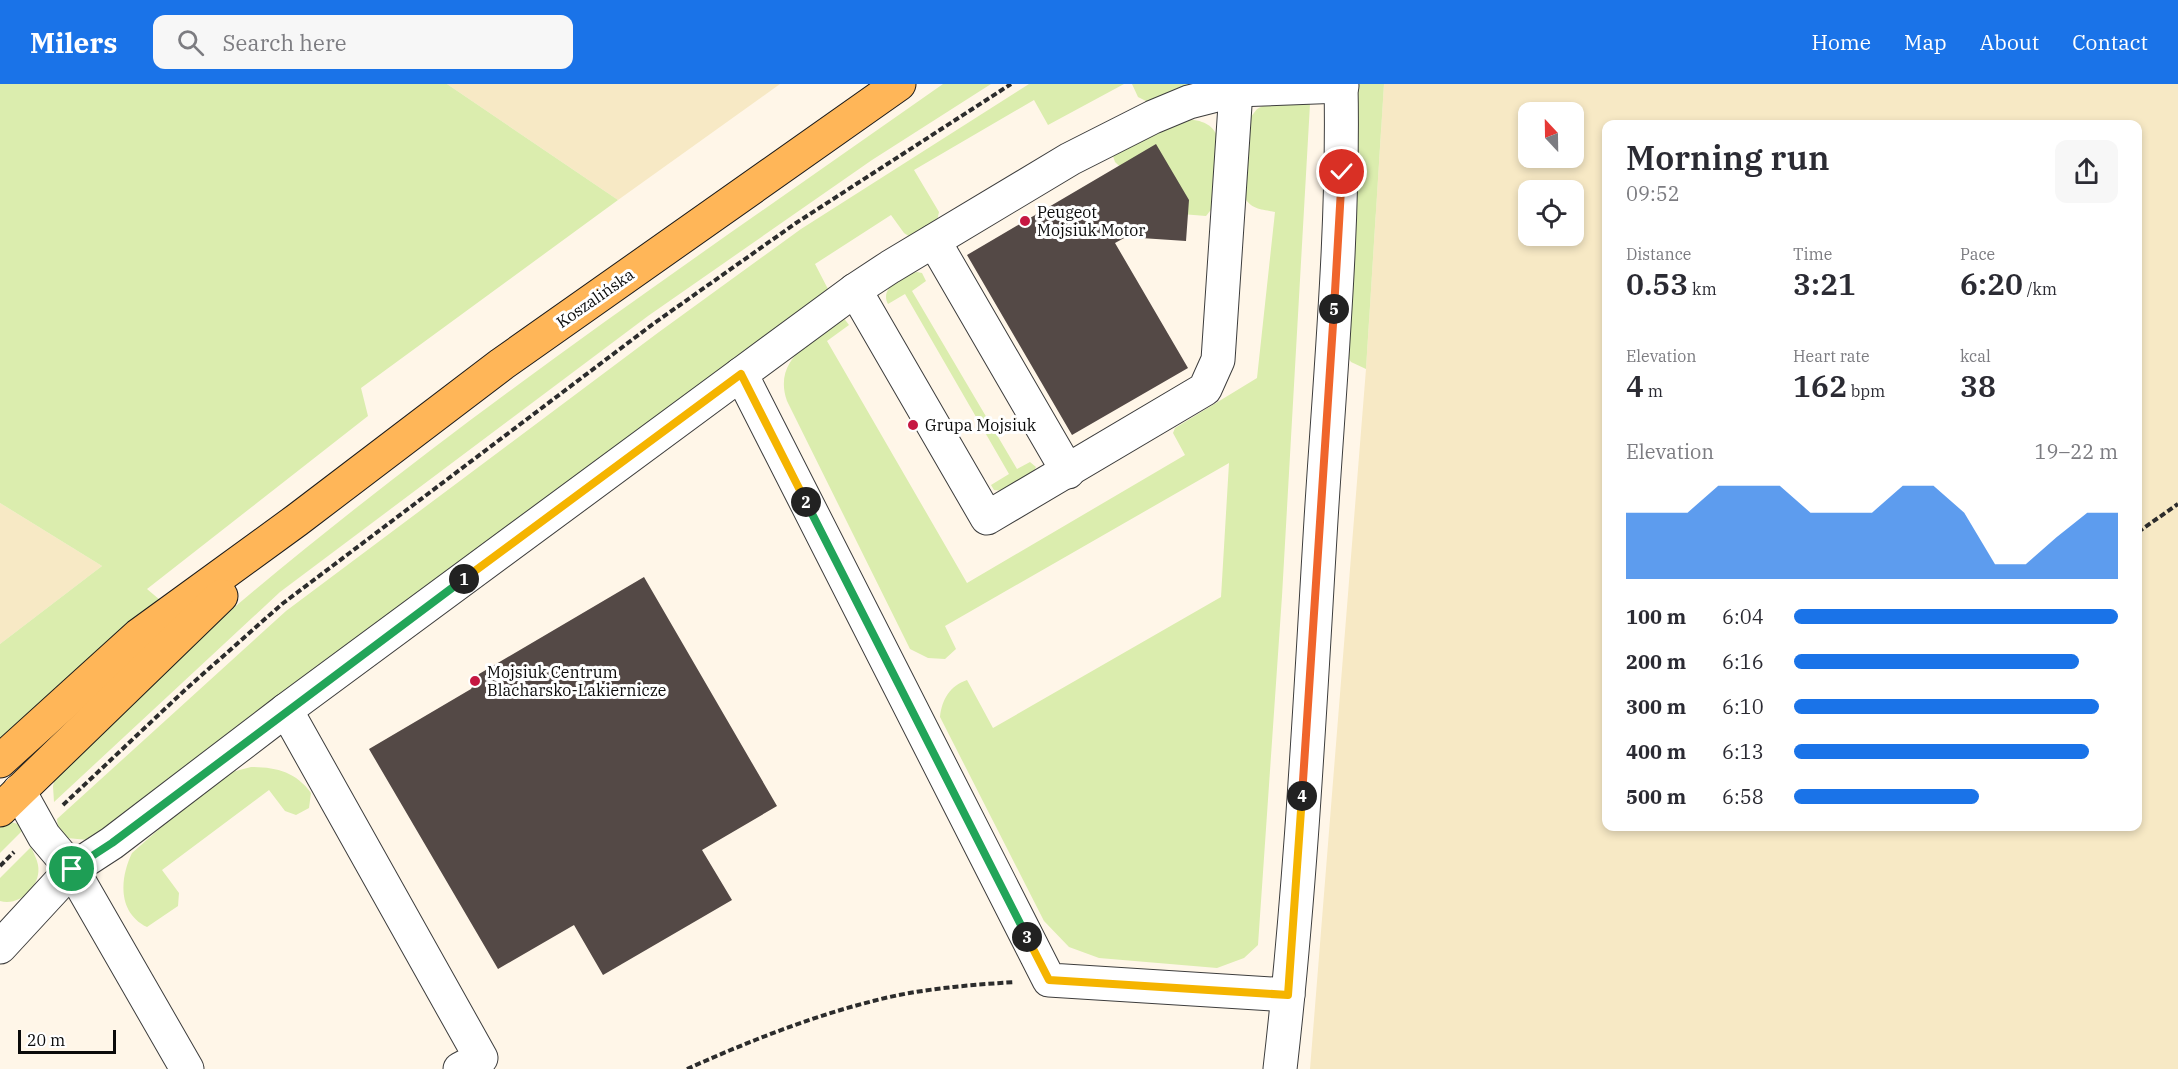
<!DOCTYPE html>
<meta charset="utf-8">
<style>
body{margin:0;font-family:"IBM Plex Serif",serif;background:#f7f7f7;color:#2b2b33;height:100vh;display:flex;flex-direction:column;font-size:22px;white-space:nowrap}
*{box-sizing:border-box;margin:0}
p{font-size:20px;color:#7c7c81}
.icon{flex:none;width:33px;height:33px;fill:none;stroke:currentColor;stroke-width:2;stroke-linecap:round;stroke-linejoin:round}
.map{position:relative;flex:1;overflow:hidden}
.drawer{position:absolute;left:1602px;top:36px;width:540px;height:711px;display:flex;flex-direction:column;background:#fff;border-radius:12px;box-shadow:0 3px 9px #0003}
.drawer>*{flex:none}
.needle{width:39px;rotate:338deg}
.tools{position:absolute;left:1518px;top:18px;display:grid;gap:12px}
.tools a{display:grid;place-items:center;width:66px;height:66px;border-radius:12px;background:#fff;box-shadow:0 3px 9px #0003;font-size:30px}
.scale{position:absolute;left:18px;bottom:15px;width:98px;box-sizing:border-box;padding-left:6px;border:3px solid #0a0a0a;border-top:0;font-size:16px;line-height:21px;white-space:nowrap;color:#0a0a0a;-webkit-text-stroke:4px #fff;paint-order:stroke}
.pin{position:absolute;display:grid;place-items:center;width:51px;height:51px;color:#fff;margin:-26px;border:3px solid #fff;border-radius:50%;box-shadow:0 2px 6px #0007}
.km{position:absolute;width:30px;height:30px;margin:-15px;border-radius:50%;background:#222;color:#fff;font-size:16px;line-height:30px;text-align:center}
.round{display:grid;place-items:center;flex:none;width:63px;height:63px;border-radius:12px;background:#f7f7f7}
.headline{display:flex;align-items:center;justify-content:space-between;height:102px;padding:0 24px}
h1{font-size:33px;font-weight:600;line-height:45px}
.metrics{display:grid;grid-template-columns:repeat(3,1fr);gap:9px;height:102px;padding:6px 24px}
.metrics div{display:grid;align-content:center}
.metrics b{font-size:30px;font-weight:600}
.metrics small{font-size:16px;font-weight:400}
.metrics p{font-size:16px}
.chart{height:168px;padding:12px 24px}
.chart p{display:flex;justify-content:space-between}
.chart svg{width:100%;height:108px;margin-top:6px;fill:#1a73e8;opacity:.7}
ul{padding:0 24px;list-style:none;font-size:20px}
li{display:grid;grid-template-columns:96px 72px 1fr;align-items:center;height:45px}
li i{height:15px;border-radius:8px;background:#1a73e8}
header{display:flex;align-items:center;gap:36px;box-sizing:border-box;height:84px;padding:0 30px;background:#1a73e8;color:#fff}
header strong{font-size:28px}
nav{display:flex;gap:33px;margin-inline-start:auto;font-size:21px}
.search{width:420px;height:54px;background:#f7f7f7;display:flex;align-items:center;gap:15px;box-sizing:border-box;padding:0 21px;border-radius:12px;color:#7c7c81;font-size:22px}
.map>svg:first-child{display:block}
.farmland{fill:#f7e9c5;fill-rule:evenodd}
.green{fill:#dbedae}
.building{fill:#544946}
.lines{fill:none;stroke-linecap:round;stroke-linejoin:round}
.minor-casing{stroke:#3d3d3d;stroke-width:35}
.major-casing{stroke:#1b1b1b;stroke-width:35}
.path{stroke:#2c2c2c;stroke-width:4;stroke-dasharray:6 3;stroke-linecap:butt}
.minor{stroke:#fff;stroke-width:33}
.major{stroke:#ffb658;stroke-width:33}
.split-1-casing{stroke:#fff;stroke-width:12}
.split-2-casing{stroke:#fff;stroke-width:12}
.split-3-casing{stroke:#fff;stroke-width:12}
.split-4-casing{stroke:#fff;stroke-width:12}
.split-5-casing{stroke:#fff;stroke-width:12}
.split-6-casing{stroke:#fff;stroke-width:12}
.split-1{stroke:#22a559;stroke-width:8}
.split-2{stroke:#f5b400;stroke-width:8}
.split-3{stroke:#22a559;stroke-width:8}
.split-4{stroke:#f5b400;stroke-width:8}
.split-5{stroke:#f0652b;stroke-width:8}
.split-6{stroke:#f0652b;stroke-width:8}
.poi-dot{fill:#c61741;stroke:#fff;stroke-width:2}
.labels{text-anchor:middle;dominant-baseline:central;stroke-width:6;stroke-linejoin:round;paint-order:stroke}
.poi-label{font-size:16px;fill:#0a0a0a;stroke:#fff;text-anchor:start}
.street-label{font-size:16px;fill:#0a0a0a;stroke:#fff}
</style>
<header>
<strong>Milers</strong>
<div class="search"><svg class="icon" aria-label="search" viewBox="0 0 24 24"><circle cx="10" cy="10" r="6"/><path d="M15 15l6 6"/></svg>Search here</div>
<nav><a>Home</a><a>Map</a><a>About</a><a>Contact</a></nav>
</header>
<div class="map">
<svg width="2178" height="985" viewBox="0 0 2178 985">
<rect width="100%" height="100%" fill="#fff6e8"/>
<g class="farmland">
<polygon points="447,0 780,0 618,116"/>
<path d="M1384,0h794v985h-868l56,-700zM1528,28h46v46h-46zM1606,40h532v702h-532zM1528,106h46v46h-46z"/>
<polygon points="0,419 102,482 0,560"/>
</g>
<g class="green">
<polygon points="0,0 447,0 618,116 361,304 368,332 147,505 160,516 0,660 0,560 102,482 0,419"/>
<path d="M943,0h48l-119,76 -224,156 -368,276 -226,210 -1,-16 3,-11c37,-37 74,-76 113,-111 241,-214 511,-395 774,-580z"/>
<polygon points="1029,0 1124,0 1048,41 1034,16 914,86 939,128 937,137 910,153 904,149 891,131 815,180 829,207 88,756 67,754 58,743 57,735 286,527 659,248 801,145"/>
<polygon points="1132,0 1202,0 1148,18 1138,13"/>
<polygon points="1356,0 1384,0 1366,285 1351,278 1344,267"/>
<path d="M1268,19l42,1 -28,492 -24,349 -14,13 -27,10 -118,-10 -30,-11 -25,-26 -104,-204c2,-18 10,-31 27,-37l26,48 228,-131 8,-134 -284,163 11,23 -11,10 -17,-1 -18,-9 -123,-248c-15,-42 27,-62 56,-84l6,8 -22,16 140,242 218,-128 -12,-22 2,-5 82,-50 18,-166c-14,-3 -23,-2 -31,-15l6,-79 7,-9z"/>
<path d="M1185,35c17,1 29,5 34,22l-5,65 -8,10 -37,-3 -54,-51 -2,-6z"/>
<path d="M917,188l5,1 4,8 -14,10 105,178 13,-7 6,5 -2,4 -29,20 -11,-1 -3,-5 18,-11 -104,-180 -17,10c-9,-16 15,-29 29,-32z"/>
<path d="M251,683c25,0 45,5 60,26l-2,15 -13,7 -11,-4 -16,-21 -107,80 17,23 -1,13 -31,21c-30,-15 -27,-49 -15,-74l79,-70 17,-10z"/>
<polygon points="10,738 19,740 23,746 0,769 0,740"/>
<path d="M31,763c2,5 6,12 7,18 4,20 -18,42 -38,36v-23z"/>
</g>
<g class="building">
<polygon points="1156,60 1189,116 1186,157 1126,153 1115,159 1188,284 1072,351 967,171"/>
<polygon points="644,493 777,722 702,766 732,816 603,891 574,841 498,885 369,665 471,605 479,590"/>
</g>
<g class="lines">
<g class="minor-casing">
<g id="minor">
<polyline points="934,157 1068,388"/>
<polyline points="855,206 987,434 1205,305 1218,276 1236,6"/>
<polyline points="286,626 741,290"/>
<polyline points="0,863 72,785 44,752 19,707"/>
<polyline points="1288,911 1049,896 741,290 855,206 890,183 1070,75 1153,33 1189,18 1236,6 1342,2"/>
<polyline points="187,985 72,785 112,759 286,626 481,974 460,985"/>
<path d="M1280,985c21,-182 30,-366 41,-549 9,-145 23,-291 20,-436"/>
</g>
</g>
<g class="major-casing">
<g id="major">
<polyline points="0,677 139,551 297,436 502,280 899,0"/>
<polyline points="0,726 221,512"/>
</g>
</g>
<g class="path">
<polyline points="2138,448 2178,420"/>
<polyline points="63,721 186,605 282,520 653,240 796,139 1011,0"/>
<polyline points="0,782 14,768"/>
<path d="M687,985c60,-27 123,-52 186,-68 45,-12 95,-16 142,-19"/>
</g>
<use href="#minor" class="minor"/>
<use href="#major" class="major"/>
</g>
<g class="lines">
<g class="split-1-casing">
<polyline id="split-1" points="72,785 112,759 464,495"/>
</g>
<g class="split-2-casing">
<polyline id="split-2" points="464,495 741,290 806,418"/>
</g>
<g class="split-3-casing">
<polyline id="split-3" points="806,418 1027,853"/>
</g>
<g class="split-4-casing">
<polyline id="split-4" points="1027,853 1049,896 1288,911 1302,712"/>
</g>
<g class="split-5-casing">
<polyline id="split-5" points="1302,712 1334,225"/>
</g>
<g class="split-6-casing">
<polyline id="split-6" points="1334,225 1342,88"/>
</g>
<use href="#split-1" class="split-1"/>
<use href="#split-2" class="split-2"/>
<use href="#split-3" class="split-3"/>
<use href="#split-4" class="split-4"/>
<use href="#split-5" class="split-5"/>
<use href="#split-6" class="split-6"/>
</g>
<g class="poi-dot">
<circle cx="1025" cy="137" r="6"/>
<circle cx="913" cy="341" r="6"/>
<circle cx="475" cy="597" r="6"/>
</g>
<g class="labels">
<g class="poi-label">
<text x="1037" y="128">Peugeot<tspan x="1037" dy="18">Mojsiuk Motor</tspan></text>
<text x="925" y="341">Grupa Mojsiuk</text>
<text x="487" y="588">Mojsiuk Centrum<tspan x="487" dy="18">Blacharsko-Lakiernicze</tspan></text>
</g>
<g class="street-label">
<text transform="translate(595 214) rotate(-35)">Koszalińska</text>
</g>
</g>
</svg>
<div class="tools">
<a><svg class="needle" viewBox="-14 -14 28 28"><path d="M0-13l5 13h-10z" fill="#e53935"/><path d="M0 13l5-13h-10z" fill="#7c7c81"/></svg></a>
<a><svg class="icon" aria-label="locate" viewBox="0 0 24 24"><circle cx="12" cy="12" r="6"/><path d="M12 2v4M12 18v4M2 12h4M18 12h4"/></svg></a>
</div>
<div class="scale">20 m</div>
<div class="pin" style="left:72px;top:785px;background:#1e9e55"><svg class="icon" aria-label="arrive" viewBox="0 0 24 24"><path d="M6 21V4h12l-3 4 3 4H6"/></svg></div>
<div class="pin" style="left:1342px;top:88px;background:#d93025"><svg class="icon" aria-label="check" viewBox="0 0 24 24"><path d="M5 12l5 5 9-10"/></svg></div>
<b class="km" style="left:464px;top:495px">1</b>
<b class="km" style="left:806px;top:418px">2</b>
<b class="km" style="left:1027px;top:853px">3</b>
<b class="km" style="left:1302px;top:712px">4</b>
<b class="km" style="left:1334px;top:225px">5</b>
<section class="drawer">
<div class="headline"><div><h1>Morning run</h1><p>09:52</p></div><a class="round"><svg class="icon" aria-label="share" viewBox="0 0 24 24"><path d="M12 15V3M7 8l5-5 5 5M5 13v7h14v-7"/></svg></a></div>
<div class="metrics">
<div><p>Distance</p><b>0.53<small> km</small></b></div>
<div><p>Time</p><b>3:21</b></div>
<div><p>Pace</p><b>6:20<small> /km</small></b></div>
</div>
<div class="metrics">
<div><p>Elevation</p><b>4<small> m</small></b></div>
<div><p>Heart rate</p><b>162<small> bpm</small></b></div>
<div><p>kcal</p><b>38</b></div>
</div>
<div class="chart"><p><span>Elevation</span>19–22 m</p>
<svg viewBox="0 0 160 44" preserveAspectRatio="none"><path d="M0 44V17L10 17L20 17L30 6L40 6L50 6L60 17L70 17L80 17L90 6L100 6L110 17L120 38L130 38L140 27L150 17L160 17V44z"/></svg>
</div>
<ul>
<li><b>100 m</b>6:04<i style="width:100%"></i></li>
<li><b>200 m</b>6:16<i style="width:88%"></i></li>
<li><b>300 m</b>6:10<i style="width:94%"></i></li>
<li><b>400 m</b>6:13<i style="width:91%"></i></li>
<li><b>500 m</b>6:58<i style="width:57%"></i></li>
</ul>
</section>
</div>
